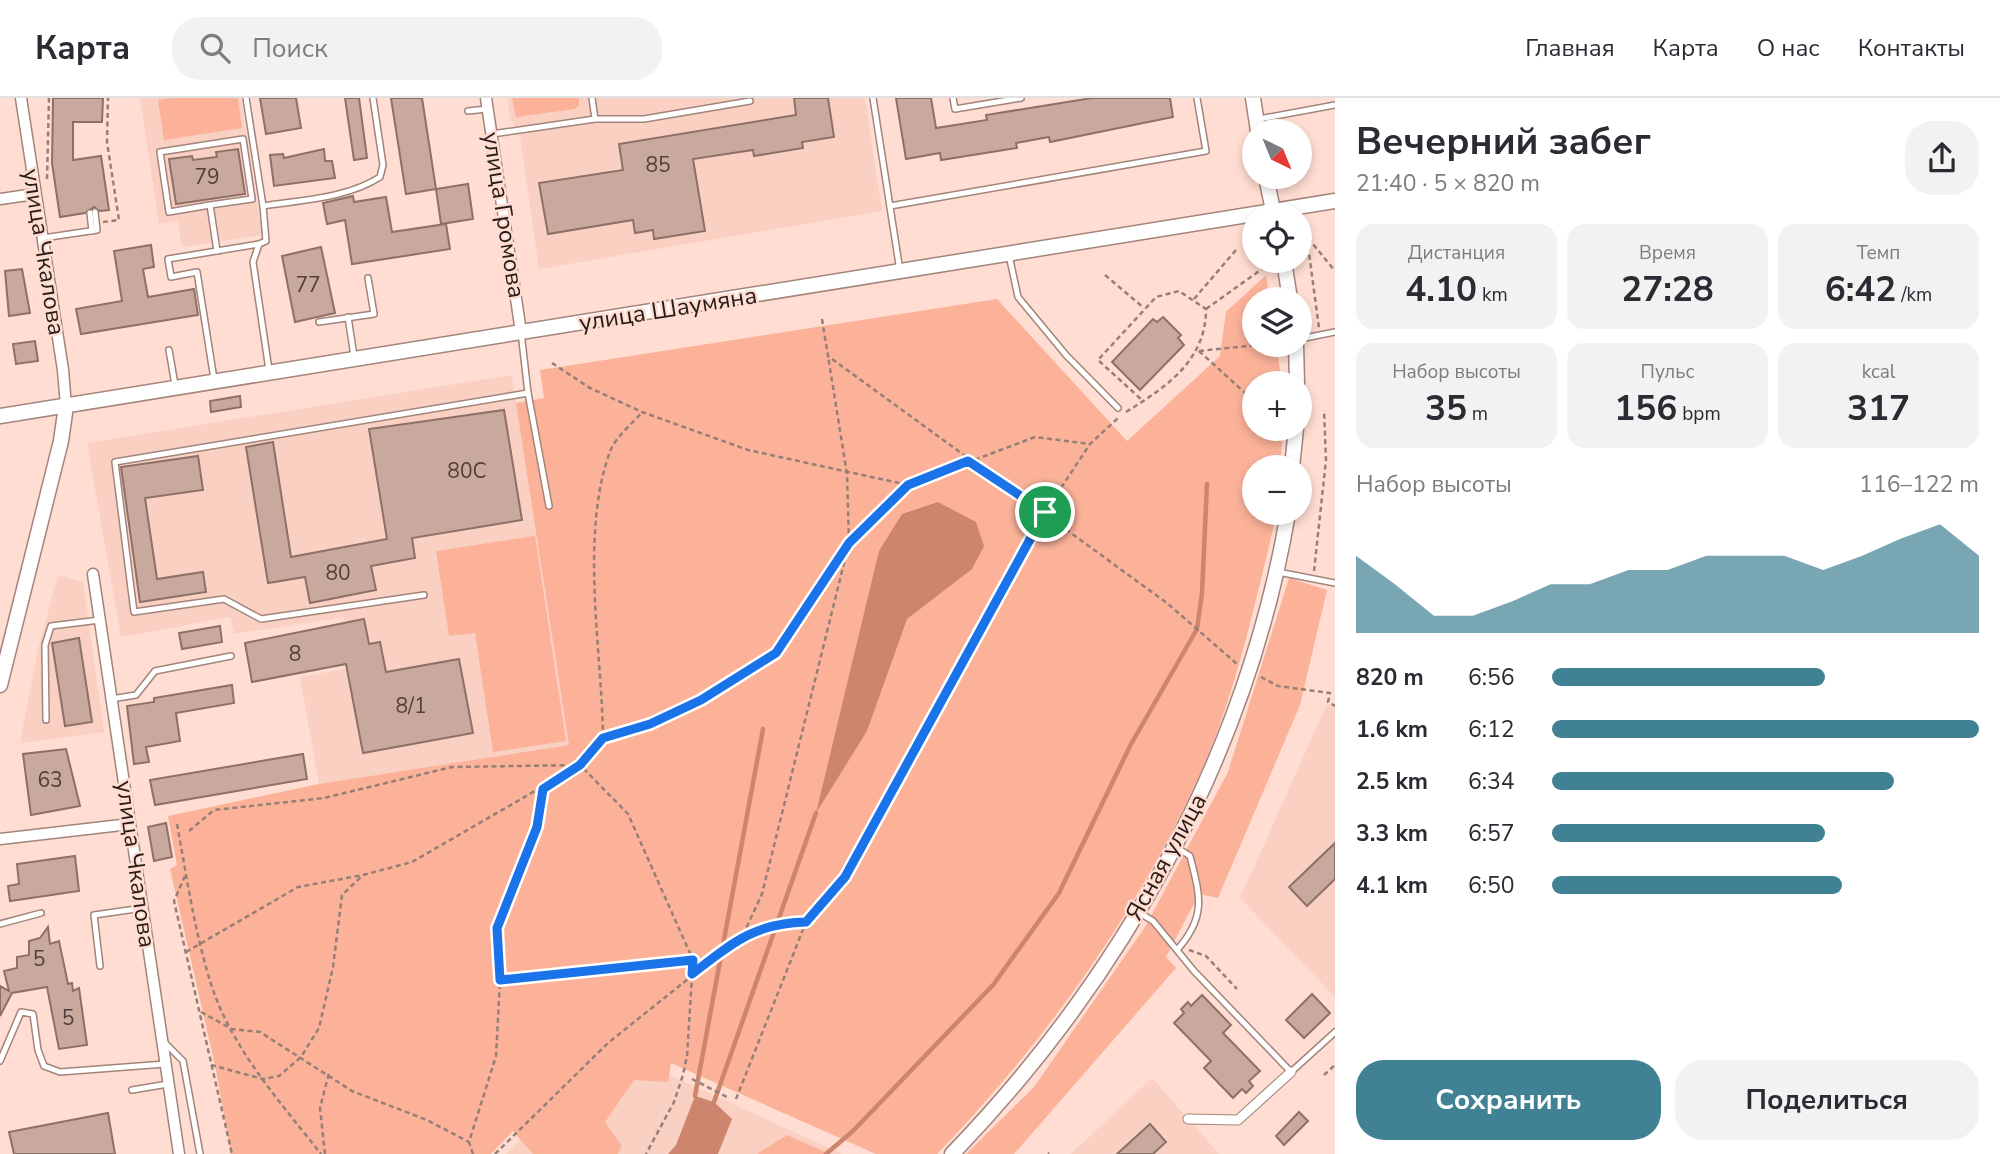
<!DOCTYPE html>
<html lang="ru">
<meta charset="utf-8">
<style>
body{margin:0;font-family:"Nunito Sans",sans-serif;background:#f2f2f3;color:#2b2b33;height:100vh;display:flex;flex-direction:column;font-size:26px;white-space:nowrap}
*{box-sizing:border-box;margin:0}
p{font-size:23px;color:#7c7c81}
.icon{flex:none;width:38px;height:38px;fill:none;stroke:currentColor;stroke-width:2;stroke-linecap:round;stroke-linejoin:round}
.map{position:relative;flex:1;overflow:hidden}
.side{display:flex;flex-direction:column;background:#fff;width:665px}
.side>*{flex:none}
.needle{width:46px;rotate:137deg}
.tools{position:absolute;left:1242px;top:21px;display:grid;gap:14px}
.tools a{display:grid;place-items:center;width:70px;height:70px;border-radius:50%;background:#fff;box-shadow:0 4px 10px #0003;font-size:35px}
.pin{position:absolute;display:grid;place-items:center;width:60px;height:60px;color:#fff;margin:-30px;border:4px solid #fff;border-radius:50%;box-shadow:0 2px 7px #0007}
.round{display:grid;place-items:center;flex:none;width:74px;height:74px;border-radius:28px;background:#f2f2f3}
.summary{display:flex;align-items:center;justify-content:space-between;height:119px;padding:0 21px}
h1{font-size:38px;font-weight:700;line-height:52px}
.stats{display:grid;grid-template-columns:repeat(3,1fr);gap:10px;height:119px;padding:7px 21px}
.stats div{display:grid;align-content:center;border-radius:18px;background:#f2f2f3;text-align:center}
.stats b{font-size:35px;font-weight:700}
.stats small{font-size:19px;font-weight:400}
.stats p{font-size:19px}
.chart{height:196px;padding:14px 21px}
.chart p{display:flex;justify-content:space-between}
.chart svg{width:100%;height:126px;margin-top:7px;fill:#408194;opacity:.7}
.cta{display:flex;gap:14px;margin-top:auto;padding:14px 21px}
.cta a{flex:1;height:80px;border-radius:28px;background:#408194;color:#fff;font-size:28px;font-weight:700;line-height:80px;text-align:center}
.cta a+a{background:#f2f2f3;color:#2b2b33}
ul{padding:0 21px;list-style:none;font-size:23px}
li{display:grid;grid-template-columns:112px 84px 1fr;align-items:center;height:52px}
li i{height:18px;border-radius:9px;background:#408194}
header{display:flex;align-items:center;gap:42px;box-sizing:border-box;height:98px;padding:0 35px;background:#fff;border-bottom:2px solid #e1e1e2}
header strong{font-size:33px}
nav{display:flex;gap:38px;margin-inline-start:auto;font-size:24px}
.search{width:490px;height:63px;background:#f2f2f3;display:flex;align-items:center;gap:18px;box-sizing:border-box;padding:0 24px;border-radius:28px;color:#7c7c81;font-size:26px}
main{display:flex;flex:1;min-height:0}
.map>svg:first-child{display:block}
.built{fill:#fad0c3}
.green{fill:#fbb299}
.water{fill:#ce856d}
.lines{fill:none;stroke-linecap:round;stroke-linejoin:round}
.stream{stroke:#ce856d;stroke-width:4.5}
.building{fill:#c9a99e;stroke:#8d7066;stroke-width:2}
.service-casing{stroke:#a2847a;stroke-width:8}
.pedestrian-casing{stroke:#a2847a;stroke-width:11}
.minor-casing{stroke:#a2847a;stroke-width:13}
.tertiary-casing{stroke:#a2847a;stroke-width:17}
.path{stroke:#967f77;stroke-width:2.5;stroke-dasharray:5 3.5;stroke-linecap:butt}
.service{stroke:#fff;stroke-width:5}
.pedestrian{stroke:#fff;stroke-width:9}
.minor{stroke:#fff;stroke-width:10}
.tertiary{stroke:#fff;stroke-width:14}
.route-casing{stroke:#fff;stroke-width:14}
.route{stroke:#1a73e8;stroke-width:9}
.labels{text-anchor:middle;dominant-baseline:central;stroke-width:5;stroke-linejoin:round;paint-order:stroke}
.number-label{font-size:21px;fill:#503f3a}
.street-label{font-size:24px;fill:#271c18;stroke:#ffddd2}
</style>
<header>
<strong>Карта</strong>
<div class="search"><svg class="icon" aria-label="search" viewBox="0 0 24 24"><circle cx="10" cy="10" r="6"/><path d="M15 15l6 6"/></svg>Поиск</div>
<nav><a>Главная</a><a>Карта</a><a>О нас</a><a>Контакты</a></nav>
</header>
<main>
<div class="map">
<svg width="1335" height="1056" viewBox="0 0 1335 1056">
<rect width="100%" height="100%" fill="#ffddd2"/>
<g class="built">
<polygon points="140,0 241,0 262,137 182,149 178,123 159,126"/>
<polygon points="507,0 865,0 882,113 539,171 520,39 510,20"/>
<polygon points="512,277 569,647 319,686 300,579 354,569 344,519 234,536 230,519 121,539 87,345"/>
<polygon points="58,477 83,484 104,634 20,645 38,551"/>
<polygon points="1327,606 1335,610 1335,899 1240,800"/>
<polygon points="609,951 674,979 842,1056 506,1056"/>
<polygon points="1152,980 1219,1056 1071,1056"/>
</g>
<g class="green">
<polygon points="172,0 238,0 242,30 164,42 158,2"/>
<polygon points="512,0 579,0 579,7 575,11 516,19"/>
<path d="M1266,177l4,24h-15v46h21l6,38h-27v46h28l-3,38h-25v46h22c-21,85 -39,173 -74,254 -63,143 -157,274 -266,387h-61l-205,-91 -3,19 -34,-2 -29,42 17,24 -4,8h-85l-20,-23 -22,23h-260l-16,-89 -45,-196 7,-4 -9,-49 151,-32 250,-39 -53,-342 28,-5 -4,-28 457,-71 130,142 93,-85 6,-44z"/>
<polygon points="535,438 566,643 493,654 475,535 449,538 436,453"/>
<polygon points="1289,480 1327,492 1300,607 1218,800 1199,796 1166,859 1176,870 1014,1056 966,1056 1034,989 1145,829 1228,674"/>
<polygon points="787,1037 830,1056 757,1056"/>
</g>
<g class="water">
<polygon points="938,404 976,424 984,448 972,471 907,521 867,633 816,715 879,453 902,416"/>
<polygon points="695,998 714,1004 732,1021 718,1056 668,1056 676,1047"/>
</g>
<g class="lines">
<g class="stream">
<polyline points="695,998 763,631"/>
<polyline points="714,1004 816,715"/>
<polyline points="826,1056 853,1033 993,887 1059,795 1130,648 1197,531 1202,495 1207,386"/>
</g>
</g>
<g class="building">
<polygon points="53,0 103,0 102,24 73,24 73,62 101,58 109,112 100,113 94,109 85,115 60,119 52,65"/>
<polygon points="260,0 296,0 301,30 266,36"/>
<polygon points="345,0 359,0 367,60 354,62"/>
<polygon points="391,0 422,0 436,91 406,96"/>
<polygon points="794,0 828,0 834,39 802,44 803,50 754,58 753,52 693,61 705,133 654,141 653,132 635,135 633,122 548,136 539,85 623,72 619,46 796,17"/>
<polygon points="896,0 931,0 936,30 987,22 986,17 1092,0 1170,0 1173,19 1050,44 1049,39 1016,45 1017,50 941,62 940,55 906,61"/>
<polygon points="238,51 245,96 176,106 169,61 192,58 193,62 217,59 216,54"/>
<polygon points="324,51 325,63 332,63 335,80 274,88 270,57 283,56 284,60"/>
<polygon points="468,86 473,121 441,126 436,91"/>
<polygon points="353,98 354,104 386,99 392,134 446,126 450,151 352,166 345,122 327,126 323,105"/>
<polygon points="151,147 154,169 143,171 148,199 194,191 198,217 81,236 76,211 122,203 114,153"/>
<polygon points="321,149 335,215 295,224 282,158"/>
<polygon points="22,171 30,215 9,218 5,173"/>
<polygon points="1163,219 1181,237 1178,240 1184,247 1140,292 1112,264 1153,221 1157,224"/>
<polygon points="35,243 38,263 16,266 13,246"/>
<polygon points="240,298 241,309 211,314 210,303"/>
<polygon points="504,312 522,422 412,440 415,460 371,468 376,492 310,505 305,479 268,485 246,349 273,344 291,459 387,441 369,331"/>
<polygon points="198,358 203,392 145,400 157,481 203,474 206,494 140,504 121,369"/>
<polygon points="364,521 369,546 380,544 386,574 459,561 473,635 363,655 346,566 252,584 245,545"/>
<polygon points="220,528 222,544 182,551 179,535"/>
<polygon points="79,540 92,624 65,628 52,545"/>
<polygon points="232,587 234,605 176,615 180,643 146,649 149,664 134,666 127,608 154,604 154,600"/>
<polygon points="66,651 80,708 31,717 23,656"/>
<polygon points="303,656 307,681 155,707 150,682"/>
<polygon points="166,725 172,759 154,763 148,729"/>
<polygon points="1335,745 1335,781 1307,808 1289,789"/>
<polygon points="75,758 79,793 10,803 8,788 19,786 17,766"/>
<polygon points="48,829 50,846 59,843 68,886 72,885 73,893 79,890 87,947 59,951 47,889 12,895 0,918 0,888 9,893 4,873 17,870 17,859 29,857 29,843 40,840"/>
<polygon points="1312,896 1330,915 1304,940 1286,922"/>
<polygon points="1202,897 1231,927 1223,935 1260,973 1249,983 1253,988 1246,995 1242,991 1233,1000 1204,970 1211,963 1174,925 1184,915 1181,911 1188,904 1191,908"/>
<polygon points="1299,1014 1308,1023 1284,1047 1276,1038"/>
<polygon points="108,1015 115,1056 14,1056 9,1034"/>
<polygon points="1150,1026 1166,1044 1153,1056 1117,1056"/>
</g>
<g class="lines">
<g class="service-casing">
<g id="service">
<polyline points="246,0 263,108"/>
<polyline points="873,0 900,173"/>
<polyline points="953,0 955,11 1021,0"/>
<polyline points="468,13 487,11"/>
<polyline points="595,21 644,21 750,3"/>
<polyline points="1259,21 1335,7"/>
<polyline points="492,36 595,21 592,0"/>
<polyline points="210,107 169,114 160,54 243,41 252,101 210,107 217,153"/>
<polyline points="890,108 1206,53 1197,0"/>
<polyline points="90,115 92,133"/>
<polyline points="43,140 97,132 95,114"/>
<polyline points="1009,157 1018,199 1066,257 1118,310"/>
<polyline points="348,219 354,258"/>
<polyline points="319,224 374,216 368,180"/>
<polyline points="1300,241 1335,234"/>
<polyline points="169,252 175,287"/>
<path d="M269,272l-16,-108 6,-18 7,-3 -3,-35c38,-6 85,-8 117,-29l3,-12 -10,-67"/>
<polyline points="214,281 197,174 171,179 168,161 259,146"/>
<polyline points="528,295 549,408"/>
<polyline points="1278,474 1335,485"/>
<polyline points="424,497 261,521 224,501 134,514 115,364 528,295 521,234"/>
<polyline points="111,601 136,597 155,573 231,558"/>
<polyline points="46,622 45,547 51,528 100,522"/>
<path d="M1176,749l14,9c10,40 17,60 -13,94"/>
<polyline points="1138,814 1153,823 1194,873 1291,974 1335,934"/>
<polyline points="0,826 41,815"/>
<polyline points="100,868 94,817 143,810"/>
<polyline points="163,943 183,963 200,1056"/>
<polyline points="0,963 21,914 33,916 38,952 44,968 60,974 165,966"/>
<polyline points="132,992 168,986"/>
</g>
</g>
<g class="pedestrian-casing">
<polyline id="pedestrian" points="1188,1021 1238,1022 1291,974"/>
</g>
<g class="minor-casing">
<g id="minor">
<polyline points="21,0 63,272 66,308"/>
<polyline points="486,0 521,234"/>
<polyline points="0,101 35,96"/>
<polyline points="93,476 179,1056"/>
<polyline points="0,741 130,726"/>
</g>
</g>
<g class="tertiary-casing">
<g id="tertiary">
<polyline points="1253,0 1258,33"/>
<polyline points="1266,79 1274,117"/>
<polyline points="1284,163 1290,201"/>
<polyline points="1296,247 1297,285"/>
<polyline points="0,318 1335,103"/>
<polyline points="1292,369 1296,331"/>
<polyline points="0,587 61,343 66,308"/>
<path d="M952,1056c170,-176 295,-399 336,-641"/>
</g>
</g>
<g class="path">
<polyline points="47,81 49,0"/>
<polyline points="103,124 119,122 107,44 108,0"/>
<polyline points="1307,140 1319,230"/>
<polyline points="1308,140 1335,173"/>
<polyline points="1105,177 1144,210"/>
<polyline points="1194,201 1236,152"/>
<polyline points="1206,211 1262,171"/>
<polyline points="822,221 828,258 1167,505 1237,566"/>
<polyline points="1199,253 1255,304"/>
<polyline points="1199,253 1257,247"/>
<polyline points="552,265 590,290 642,314 748,352 908,387 1035,339 1090,346"/>
<path d="M1126,314c40,-25 80,-51 80,-103l-27,-18 -23,6 -58,63 45,41"/>
<polyline points="1314,473 1326,362 1324,312"/>
<polyline points="1261,579 1278,588 1330,595 1328,604 1335,608"/>
<path d="M603,640c-1,-88 -24,-206 8,-289 6,-13 22,-26 31,-37"/>
<path d="M177,726c10,54 18,111 35,163 21,63 69,116 109,167"/>
<polyline points="189,733 214,712 324,700 452,669 580,667 628,716 693,862 687,958 683,977 674,1004 646,1056"/>
<polyline points="185,778 174,803 232,1056"/>
<polyline points="743,837 762,796 849,445 847,376 828,258"/>
<polyline points="1189,852 1206,858 1237,891"/>
<polyline points="186,854 298,789 363,777 412,764 580,667 603,640 650,626 701,602 776,555 849,445 908,387"/>
<polyline points="501,882 693,862"/>
<polyline points="201,914 232,931 260,934 352,993 427,1022 469,1044"/>
<polyline points="211,967 263,981 279,978 301,959 319,930 333,869 342,797 363,777"/>
<polyline points="1324,977 1335,967"/>
<polyline points="692,981 727,999"/>
<polyline points="736,1001 806,824"/>
<polyline points="1048,1055 1049,1056"/>
<polyline points="325,1056 320,1010 329,975"/>
<polyline points="473,1056 469,1044 496,958 500,882 497,830 537,729 543,691"/>
<polyline points="495,1056 608,945 743,837 788,824 806,824 845,779 1045,414 1090,346 1118,320"/>
</g>
<use href="#service" class="service"/>
<use href="#pedestrian" class="pedestrian"/>
<use href="#minor" class="minor"/>
<use href="#tertiary" class="tertiary"/>
</g>
<g class="lines">
<g class="route-casing">
<path id="route" d="M968,363l77,51 -200,365 -39,45c-52,1 -75,22 -114,52l1,-14 -193,20 -3,-52 40,-101 6,-38 37,-24 23,-27 47,-14 51,-24 75,-47 73,-110 59,-58z"/>
</g>
<use href="#route" class="route"/>
</g>
<g class="labels">
<g class="number-label">
<text x="658" y="67">85</text>
<text x="207" y="79">79</text>
<text x="308" y="187">77</text>
<text x="467" y="373">80С</text>
<text x="338" y="475">80</text>
<text x="295" y="556">8</text>
<text x="411" y="608">8/1</text>
<text x="50" y="682">63</text>
<text x="39" y="861">5</text>
<text x="68" y="920">5</text>
</g>
<g class="street-label">
<text transform="translate(504 117) rotate(81)">улица Громова</text>
<text transform="translate(44 154) rotate(81)">улица Чкалова</text>
<text transform="translate(668 211) rotate(-9)">улица Шаумяна</text>
<text transform="translate(1166 759) rotate(-61)">Ясная улица</text>
<text transform="translate(136 766) rotate(82)">улица Чкалова</text>
</g>
</g>
</svg>
<div class="tools">
<a><svg class="needle" viewBox="-14 -14 28 28"><path d="M0-13l5 13h-10z" fill="#e53935"/><path d="M0 13l5-13h-10z" fill="#7c7c81"/></svg></a>
<a><svg class="icon" aria-label="locate" viewBox="0 0 24 24"><circle cx="12" cy="12" r="6"/><path d="M12 2v4M12 18v4M2 12h4M18 12h4"/></svg></a>
<a><svg class="icon" aria-label="layers" viewBox="0 0 24 24"><path d="M12 4l9 5-9 5-9-5zM3 14l9 5 9-5"/></svg></a>
<a>+</a>
<a>−</a>
</div>
<div class="pin" style="left:1045px;top:414px;background:#1e9e55"><svg class="icon" aria-label="arrive" viewBox="0 0 24 24"><path d="M6 21V4h12l-3 4 3 4H6"/></svg></div>
</div>
<section class="side">
<div class="summary"><div><h1>Вечерний забег</h1><p>21:40 · 5 × 820 m</p></div><a class="round"><svg class="icon" aria-label="share" viewBox="0 0 24 24"><path d="M12 15V3M7 8l5-5 5 5M5 13v7h14v-7"/></svg></a></div>
<div class="stats">
<div><p>Дистанция</p><b>4.10<small> km</small></b></div>
<div><p>Время</p><b>27:28</b></div>
<div><p>Темп</p><b>6:42<small> /km</small></b></div>
</div>
<div class="stats">
<div><p>Набор высоты</p><b>35<small> m</small></b></div>
<div><p>Пульс</p><b>156<small> bpm</small></b></div>
<div><p>kcal</p><b>317</b></div>
</div>
<div class="chart"><p><span>Набор высоты</span>116–122 m</p>
<svg viewBox="0 0 160 44" preserveAspectRatio="none"><path d="M0 44V17L10 27L20 38L30 38L40 33L50 27L60 27L70 22L80 22L90 17L100 17L110 17L120 22L130 17L140 11L150 6L160 17V44z"/></svg>
</div>
<ul>
<li><b>820 m</b>6:56<i style="width:64%"></i></li>
<li><b>1.6 km</b>6:12<i style="width:100%"></i></li>
<li><b>2.5 km</b>6:34<i style="width:80%"></i></li>
<li><b>3.3 km</b>6:57<i style="width:64%"></i></li>
<li><b>4.1 km</b>6:50<i style="width:68%"></i></li>
</ul>
<div class="cta"><a>Сохранить</a><a>Поделиться</a></div>
</section>
</main>
